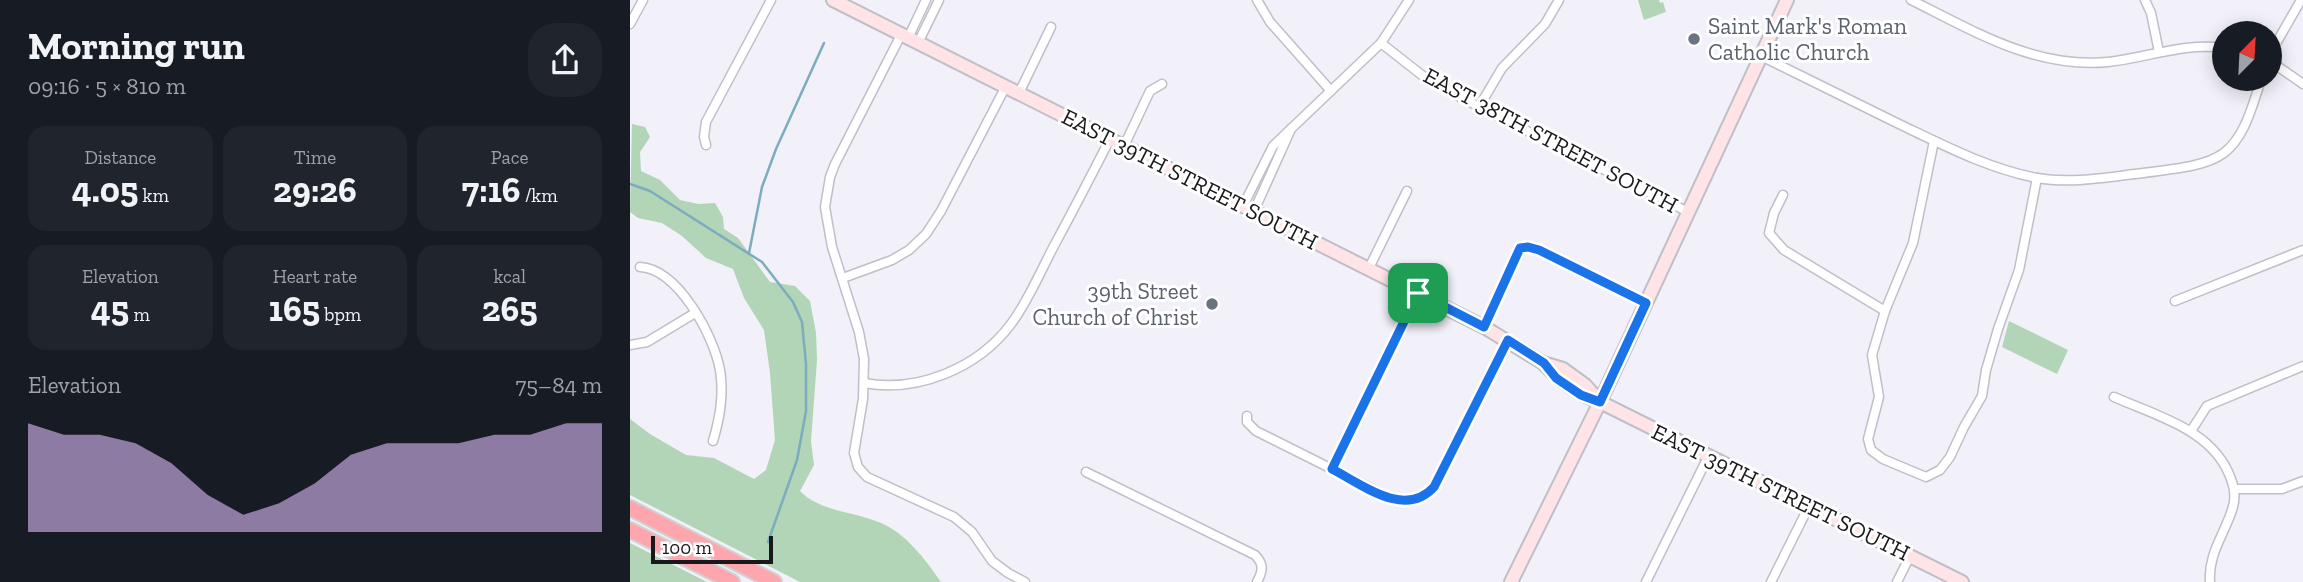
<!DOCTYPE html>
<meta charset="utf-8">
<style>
body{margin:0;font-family:"Zilla Slab",serif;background:#20242c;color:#f1f3f6;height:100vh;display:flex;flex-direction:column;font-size:26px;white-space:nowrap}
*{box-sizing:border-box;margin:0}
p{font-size:23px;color:#9ea1a6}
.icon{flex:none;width:38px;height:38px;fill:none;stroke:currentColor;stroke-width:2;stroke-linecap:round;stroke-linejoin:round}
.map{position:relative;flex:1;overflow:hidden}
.side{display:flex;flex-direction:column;background:#171b24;width:630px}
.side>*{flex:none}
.needle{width:46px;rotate:24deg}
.controls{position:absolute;left:1582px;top:21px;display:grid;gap:14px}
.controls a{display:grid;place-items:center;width:70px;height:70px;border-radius:50%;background:#171b24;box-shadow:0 4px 18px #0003;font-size:35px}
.scale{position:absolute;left:21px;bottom:18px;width:122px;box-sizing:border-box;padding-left:7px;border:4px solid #19181b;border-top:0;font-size:19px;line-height:24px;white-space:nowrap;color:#19181b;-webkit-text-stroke:5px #fff;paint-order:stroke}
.pin{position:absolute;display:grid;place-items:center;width:60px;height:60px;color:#fff;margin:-30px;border-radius:14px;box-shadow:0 4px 10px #0006}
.round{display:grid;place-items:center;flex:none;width:74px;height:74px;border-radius:28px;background:#20242c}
.overview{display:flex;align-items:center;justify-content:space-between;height:119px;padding:0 28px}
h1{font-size:38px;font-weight:800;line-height:52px}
.figures{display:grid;grid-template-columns:repeat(3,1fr);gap:10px;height:119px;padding:7px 28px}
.figures div{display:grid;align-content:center;border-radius:18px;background:#20242c;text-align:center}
.figures b{font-size:35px;font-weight:800}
.figures small{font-size:19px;font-weight:400}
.figures p{font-size:19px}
.chart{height:196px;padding:14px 28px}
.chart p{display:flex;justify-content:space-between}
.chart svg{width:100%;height:126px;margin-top:7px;fill:#c0a4da;opacity:.7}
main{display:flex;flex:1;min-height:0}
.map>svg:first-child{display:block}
.green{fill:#b2d4b7}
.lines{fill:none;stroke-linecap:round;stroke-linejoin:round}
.stream{stroke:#7cacbe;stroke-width:2.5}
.minor-casing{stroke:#c0bec7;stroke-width:11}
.secondary-casing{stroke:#c0bec7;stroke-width:16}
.motorway-casing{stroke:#d1d1d1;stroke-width:18}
.minor{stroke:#fff;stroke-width:8}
.secondary{stroke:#fee4e6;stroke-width:12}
.motorway{stroke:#fda6ad;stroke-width:14}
.route-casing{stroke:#fff;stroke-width:14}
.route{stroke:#1a73e8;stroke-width:9}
.worship-dot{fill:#6b7280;stroke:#fff;stroke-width:2.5}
.labels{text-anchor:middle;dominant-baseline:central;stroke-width:6;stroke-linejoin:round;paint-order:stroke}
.worship-label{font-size:23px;fill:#5b616d;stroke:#fff;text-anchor:start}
.street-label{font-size:23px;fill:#19181b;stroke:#fff}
</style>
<main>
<section class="side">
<div class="overview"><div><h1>Morning run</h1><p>09:16 · 5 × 810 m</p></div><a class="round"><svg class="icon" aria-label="share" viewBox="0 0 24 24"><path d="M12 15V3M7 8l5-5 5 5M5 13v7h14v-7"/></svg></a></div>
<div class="figures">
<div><p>Distance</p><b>4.05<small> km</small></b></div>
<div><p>Time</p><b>29:26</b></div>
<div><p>Pace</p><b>7:16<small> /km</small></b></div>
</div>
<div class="figures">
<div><p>Elevation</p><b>45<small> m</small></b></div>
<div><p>Heart rate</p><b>165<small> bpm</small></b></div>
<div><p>kcal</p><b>265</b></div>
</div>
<div class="chart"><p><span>Elevation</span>75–84 m</p>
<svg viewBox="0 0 160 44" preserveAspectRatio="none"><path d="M0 44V6L10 10L20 10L30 13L40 20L50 31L60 38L70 34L80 27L90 17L100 13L110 13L120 13L130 10L140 10L150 6L160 6V44z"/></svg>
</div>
</section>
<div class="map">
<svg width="1673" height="582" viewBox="0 0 1673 582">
<rect width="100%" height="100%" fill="#f2f0f9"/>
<g class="green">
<polygon points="1008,0 1029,0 1030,3 1033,2 1036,12 1014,20"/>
<path d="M2,124l13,3 5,10 -10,15 1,19 19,9 20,20 18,4 17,-1 8,14 1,12 14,9 32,44 25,4 15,15 6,32 1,27 -6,81 3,24 -14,26c22,23 61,20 89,36 21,12 39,36 52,55h-141l-170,-87v-76l20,15 36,21 28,3 40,21 12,-9 9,-30 -5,-67 -6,-43 -20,-32 -11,-29 -27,-11 -24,-22 -20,-13 -24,-5 -8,-6z"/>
<polygon points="1379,321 1438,350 1427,374 1372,347"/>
<polygon points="0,543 77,582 0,582"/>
</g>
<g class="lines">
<g class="stream">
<polyline points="0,184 20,191 132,262 163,302 172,322 176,364 176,411 167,460 138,542"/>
<polyline points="119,253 132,187 146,149 194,43"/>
</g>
<g class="minor-casing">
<g id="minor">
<polyline points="627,0 640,22 701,91"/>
<path d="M1281,0c63,31 124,69 197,62 39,-4 76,-20 116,-14"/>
<polyline points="1515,0 1521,13 1529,52"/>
<polyline points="0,24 13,0"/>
<polyline points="271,35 205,164 200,177 195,207 202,247 229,332 234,359 233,399 224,453 228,467 237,477 324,517 342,532 362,561 378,573 395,582"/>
<polyline points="278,38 296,0"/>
<polyline points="288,43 309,0"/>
<polyline points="751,43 793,76 818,91 1058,212"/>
<polyline points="1640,54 1671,0"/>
<path d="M1131,56c46,23 92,45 138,68 44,21 90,45 138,54 35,6 71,-1 106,-5 82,-10 94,-12 118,-94"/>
<polyline points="1640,61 1673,84"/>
<polyline points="389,93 421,27"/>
<polyline points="849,107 872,68 915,24 929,0"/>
<polyline points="1304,141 1283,243 1255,311 1242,355 1249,397 1238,439 1241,450 1253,459 1296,477 1310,470 1320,457 1334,427 1352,396 1356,370 1368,329 1389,270 1407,178"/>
<polyline points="76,145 74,137 76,122 141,0"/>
<polyline points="494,146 520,91 532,84"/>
<polyline points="1153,195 1144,213 1139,233 1154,250 1255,311"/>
<polyline points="613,206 643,146 751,43 779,0"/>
<polyline points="624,211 661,129"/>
<path d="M10,267c38,2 74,69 80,103 4,24 0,48 -7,71"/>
<polyline points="739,268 777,191"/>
<polyline points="213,278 262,260 279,250 296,234 311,211 376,86"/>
<polyline points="1545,301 1673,250"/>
<polyline points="854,327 890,248 898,247 909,250 1016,303"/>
<polyline points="0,345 17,342 65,313"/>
<path d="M234,383c54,10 114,-15 147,-59 18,-24 30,-54 44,-80 19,-35 37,-70 55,-105"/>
<path d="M1484,397c43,19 100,33 117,82 4,10 5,20 1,31 -8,25 -24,44 -22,72"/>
<path d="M617,416v6l9,9 138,69c18,1 28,1 40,-13l74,-147"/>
<polyline points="1561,431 1577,406 1673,366"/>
<polyline points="702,469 788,293"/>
<path d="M456,472l169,83c9,9 8,16 2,27"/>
<polyline points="1605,489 1652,489 1673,481"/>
<polyline points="1016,582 1078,457"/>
<polyline points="1141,582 1179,506"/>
<polyline points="1267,582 1280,556"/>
</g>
</g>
<g class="secondary-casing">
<g id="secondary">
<polyline points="203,0 854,327 913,363 933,369 955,385 970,402"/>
<path d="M915,365c16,17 33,29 55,37l362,180"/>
<polyline points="881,582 970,402 1157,0"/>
</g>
</g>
<g class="motorway-casing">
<g id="motorway">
<polyline points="0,508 144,582"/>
<polyline points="0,530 102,582"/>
</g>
</g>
<use href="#minor" class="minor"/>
<use href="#secondary" class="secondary"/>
<use href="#motorway" class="motorway"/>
</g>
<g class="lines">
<g class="route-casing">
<path id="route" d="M898,247l11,3 107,53 -46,99 -19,-7 -25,-17 -12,-15 -36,-23 -74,147c-29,32 -71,-2 -102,-18l86,-176 66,34 36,-79z"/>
</g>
<use href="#route" class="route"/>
</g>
<g class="worship-dot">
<circle cx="1064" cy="39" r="7"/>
<circle cx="582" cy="304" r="7"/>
</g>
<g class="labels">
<g class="worship-label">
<text x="1078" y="26">Saint Mark's Roman<tspan x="1078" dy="26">Catholic Church</tspan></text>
<text x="568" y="291" text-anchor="end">39th Street<tspan x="568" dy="26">Church of Christ</tspan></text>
</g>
<g class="street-label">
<text transform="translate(921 140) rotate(28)">EAST 38TH STREET SOUTH</text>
<text transform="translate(560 179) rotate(27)">EAST 39TH STREET SOUTH</text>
<text transform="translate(1151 492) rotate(26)">EAST 39TH STREET SOUTH</text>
</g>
</g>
</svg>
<div class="controls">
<a><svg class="needle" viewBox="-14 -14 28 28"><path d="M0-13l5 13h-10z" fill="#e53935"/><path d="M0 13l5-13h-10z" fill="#9ea1a6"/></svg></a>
</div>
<div class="scale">100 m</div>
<div class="pin" style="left:788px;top:293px;background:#1e9e55"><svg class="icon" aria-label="arrive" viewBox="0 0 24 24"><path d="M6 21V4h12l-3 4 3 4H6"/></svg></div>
</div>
</main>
